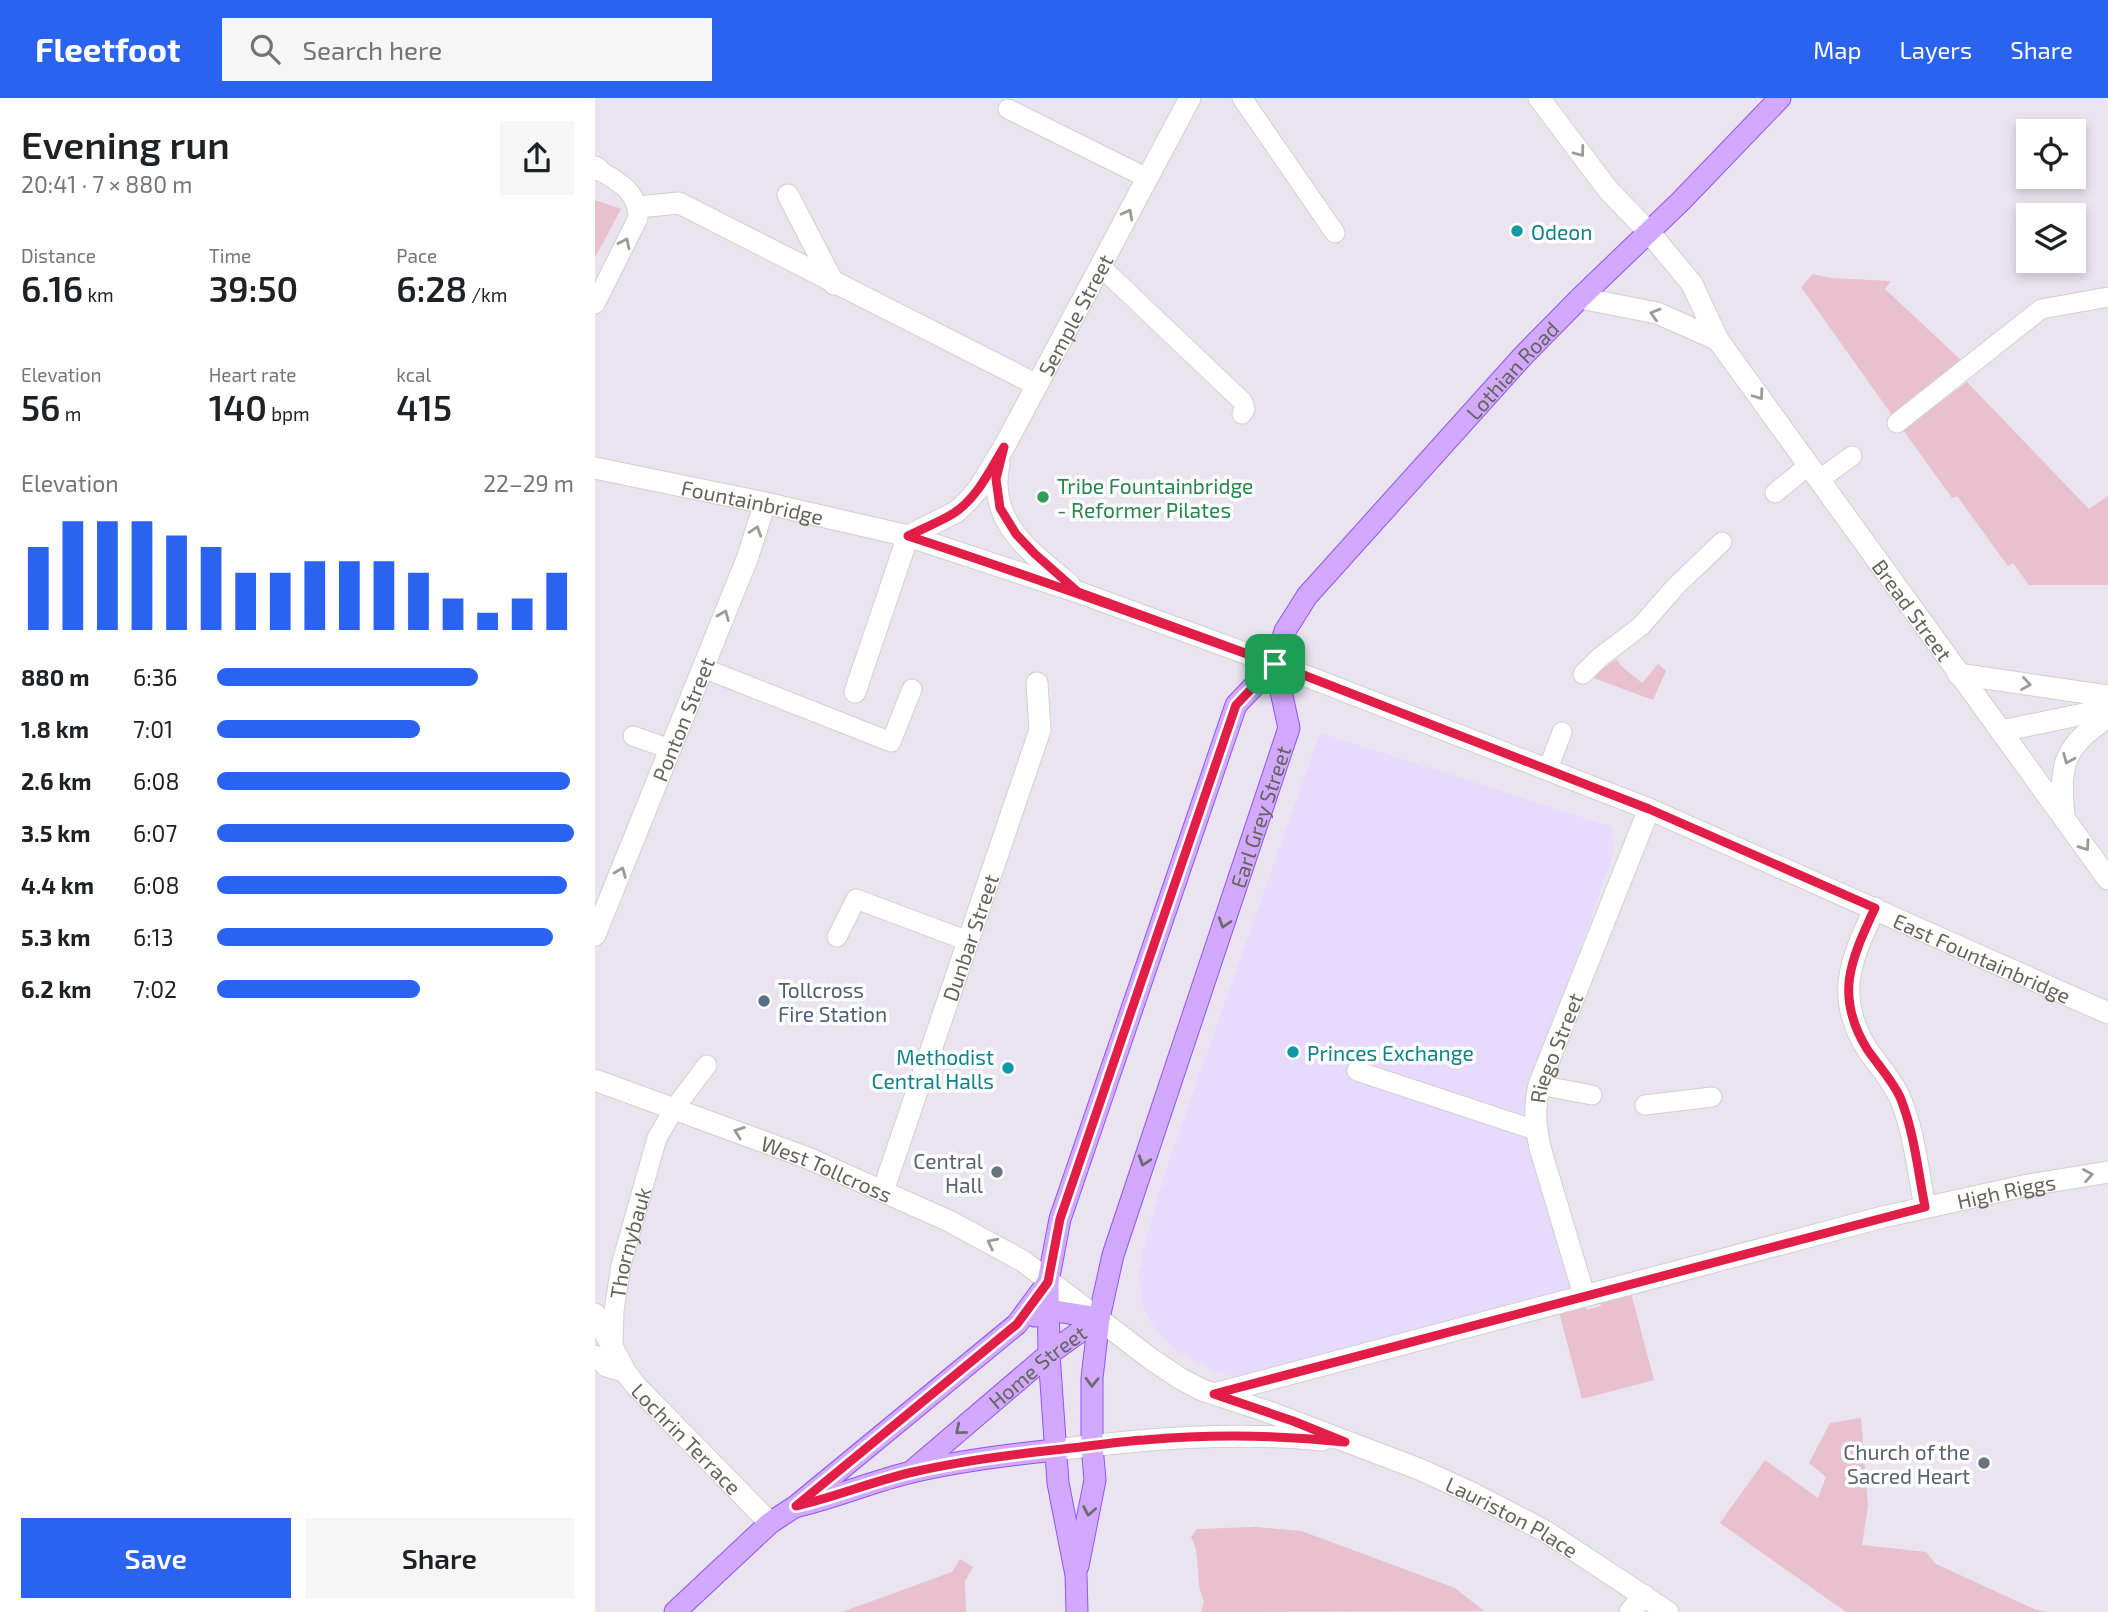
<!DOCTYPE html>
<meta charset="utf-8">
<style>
body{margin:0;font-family:"Exo 2",sans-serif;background:#f6f6f6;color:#202124;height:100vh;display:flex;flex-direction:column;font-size:26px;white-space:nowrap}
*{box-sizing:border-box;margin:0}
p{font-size:23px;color:#757577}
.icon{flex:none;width:38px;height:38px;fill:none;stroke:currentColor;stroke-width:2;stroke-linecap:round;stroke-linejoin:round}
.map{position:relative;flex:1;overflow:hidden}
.side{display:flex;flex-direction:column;background:#fff;width:595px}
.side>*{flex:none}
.buttons{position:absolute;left:1421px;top:21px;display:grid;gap:14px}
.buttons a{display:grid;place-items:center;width:70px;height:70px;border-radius:0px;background:#fff;box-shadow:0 4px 10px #0003;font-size:35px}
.pin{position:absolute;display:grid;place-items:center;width:60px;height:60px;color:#fff;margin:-30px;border-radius:14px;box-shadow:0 4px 10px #0006}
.round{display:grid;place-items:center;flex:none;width:74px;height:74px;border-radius:0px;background:#f6f6f6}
.head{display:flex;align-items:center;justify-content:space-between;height:119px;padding:0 21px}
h1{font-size:38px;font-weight:600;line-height:52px}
.stats{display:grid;grid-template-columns:repeat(3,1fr);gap:10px;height:119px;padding:7px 21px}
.stats div{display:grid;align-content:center}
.stats b{font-size:35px;font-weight:600}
.stats small{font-size:19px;font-weight:400}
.stats p{font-size:19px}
.chart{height:196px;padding:14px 21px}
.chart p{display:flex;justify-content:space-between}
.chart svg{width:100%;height:126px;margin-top:7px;stroke:#2963f0;stroke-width:6}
.button{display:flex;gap:14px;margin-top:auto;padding:14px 21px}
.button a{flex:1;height:80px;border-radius:0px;background:#2963f0;color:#fff;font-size:28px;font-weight:600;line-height:80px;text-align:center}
.button a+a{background:#f6f6f6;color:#202124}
ul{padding:0 21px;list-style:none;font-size:23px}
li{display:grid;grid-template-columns:112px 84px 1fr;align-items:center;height:52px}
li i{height:18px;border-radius:9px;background:#2963f0}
header{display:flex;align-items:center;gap:42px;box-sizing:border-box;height:98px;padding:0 35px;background:#2963f0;color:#fff}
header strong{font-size:33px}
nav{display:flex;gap:38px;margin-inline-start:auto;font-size:24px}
.search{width:490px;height:63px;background:#f6f6f6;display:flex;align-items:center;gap:18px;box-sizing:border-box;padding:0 24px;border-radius:0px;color:#757577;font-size:26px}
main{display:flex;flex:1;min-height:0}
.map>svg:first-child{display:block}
.commercial{fill:#e8d9ff}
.green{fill:#e8c0ce}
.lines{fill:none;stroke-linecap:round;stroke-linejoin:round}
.service-casing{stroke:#cfd2cb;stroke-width:21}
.pedestrian-casing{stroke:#cfd2cb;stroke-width:23}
.minor-casing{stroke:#cfd2cb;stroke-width:23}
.tertiary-casing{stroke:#cfd2cb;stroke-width:23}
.secondary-casing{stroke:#d5d8cf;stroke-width:23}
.primary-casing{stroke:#8e55f7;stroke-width:23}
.service{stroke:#fff;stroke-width:19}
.pedestrian{stroke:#fff;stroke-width:21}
.minor{stroke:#fff;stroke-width:21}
.tertiary{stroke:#fff;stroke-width:21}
.secondary{stroke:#fff;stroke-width:21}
.primary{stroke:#d2a9ff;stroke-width:21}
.oneway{stroke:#9a9b95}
.oneway2{stroke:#6f6c6c}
.route-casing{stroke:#fff;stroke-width:14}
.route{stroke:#e11d48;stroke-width:9}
.culture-dot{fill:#0f9aa8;stroke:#fff;stroke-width:2.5}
.leisure-dot{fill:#2e9e5b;stroke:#fff;stroke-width:2.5}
.service-dot{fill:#5c6f8a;stroke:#fff;stroke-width:2.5}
.worship-dot{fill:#6b7280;stroke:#fff;stroke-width:2.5}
.labels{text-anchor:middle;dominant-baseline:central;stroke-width:7;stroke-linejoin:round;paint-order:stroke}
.culture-label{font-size:21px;fill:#0d838f;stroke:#fff;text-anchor:start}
.street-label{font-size:21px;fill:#64655c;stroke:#fff}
.leisure-label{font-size:21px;fill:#27864d;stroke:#fff;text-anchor:start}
.service-label{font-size:21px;fill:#4e5e75;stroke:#fff;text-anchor:start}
.worship-label{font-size:21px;fill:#5b616d;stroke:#fff;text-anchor:end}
</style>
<header>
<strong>Fleetfoot</strong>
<div class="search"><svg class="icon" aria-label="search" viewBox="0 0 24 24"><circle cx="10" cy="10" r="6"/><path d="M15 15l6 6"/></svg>Search here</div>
<nav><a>Map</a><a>Layers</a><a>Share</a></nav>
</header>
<main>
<section class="side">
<div class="head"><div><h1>Evening run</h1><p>20:41 · 7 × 880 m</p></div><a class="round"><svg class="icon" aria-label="share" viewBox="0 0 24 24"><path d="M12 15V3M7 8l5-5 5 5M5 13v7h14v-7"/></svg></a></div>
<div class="stats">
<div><p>Distance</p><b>6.16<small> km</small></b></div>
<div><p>Time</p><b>39:50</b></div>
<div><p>Pace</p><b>6:28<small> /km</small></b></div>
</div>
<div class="stats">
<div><p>Elevation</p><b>56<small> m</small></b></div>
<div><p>Heart rate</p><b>140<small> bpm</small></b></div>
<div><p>kcal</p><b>415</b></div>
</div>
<div class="chart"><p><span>Elevation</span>22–29 m</p>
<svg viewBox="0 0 160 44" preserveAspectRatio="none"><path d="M5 44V15M15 44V6M25 44V6M35 44V6M45 44V11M55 44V15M65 44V24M75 44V24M85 44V20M95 44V20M105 44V20M115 44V24M125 44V33M135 44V38M145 44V33M155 44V24"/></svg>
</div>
<ul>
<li><b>880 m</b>6:36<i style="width:73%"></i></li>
<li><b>1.8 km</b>7:01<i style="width:57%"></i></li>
<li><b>2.6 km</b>6:08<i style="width:99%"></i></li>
<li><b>3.5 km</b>6:07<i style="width:100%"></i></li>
<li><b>4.4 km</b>6:08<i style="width:98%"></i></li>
<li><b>5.3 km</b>6:13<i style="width:94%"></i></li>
<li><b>6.2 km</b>7:02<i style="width:57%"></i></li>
</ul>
<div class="button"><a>Save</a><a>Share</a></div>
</section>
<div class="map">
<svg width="1513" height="1514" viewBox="0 0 1513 1514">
<rect width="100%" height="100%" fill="#e9e4ef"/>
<polygon class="commercial" points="725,635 1017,729 1018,756 927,1018 979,1190 644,1281 623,1274 582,1253 557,1226 547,1205 544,1177 548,1153 569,1078"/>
<g class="green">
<polygon points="0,102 26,111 0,160"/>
<polygon points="1218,176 1235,180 1296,183 1290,191 1367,263 1297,317 1206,189"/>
<polygon points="1372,284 1494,411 1513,398 1513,487 1434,487 1418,465 1413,468 1362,398 1357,400 1308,332"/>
<polygon points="1022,561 1025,567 1047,585 1063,566 1071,573 1058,602 996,579"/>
<polygon points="1036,1195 1059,1282 987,1301 964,1214 990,1207 992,1212 1006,1208 1005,1203"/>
<polygon points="1266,1320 1273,1408 1267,1447 1331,1454 1341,1466 1439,1511 1452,1514 1251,1514 1125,1425 1170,1362 1223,1400 1231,1379 1214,1365 1235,1325"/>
<path d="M660,1429l46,4 52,19 102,38 29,23 -283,1 3,-11c-10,-20 -2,-45 -13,-64l6,-8z"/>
<polygon points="365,1461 378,1469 370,1483 371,1514 247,1514 357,1474"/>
</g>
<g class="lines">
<g class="service-casing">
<g id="service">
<polyline points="647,0 740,135"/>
<polyline points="413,11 552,80"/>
<polyline points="505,168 648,304 650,311 647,316"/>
<path d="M0,206l43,-86c0,-26 -18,-36 -39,-48"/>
<polyline points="1302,325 1446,211 1513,199"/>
<polyline points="1225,381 1257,358"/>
<polyline points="1180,395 1214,367"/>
<polyline points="108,570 296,644 317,591"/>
<polyline points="988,576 1004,560 1046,528 1081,488 1127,444"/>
<polyline points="38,638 75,651"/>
<polyline points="953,671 967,634"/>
<polyline points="242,839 261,801 373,843"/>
<polyline points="762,973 940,1032"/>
<polyline points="944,987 997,997"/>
<polyline points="1050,1007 1117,999"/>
<path id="s1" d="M18,1248l1,-35 7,-46 36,-127 17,-29 33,-44"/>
<polyline points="0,1257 11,1269 31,1275"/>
</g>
</g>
<g class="pedestrian-casing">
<g id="pedestrian">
<polyline points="193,97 239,186"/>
<polyline points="43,109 84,105 442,287"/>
<polyline points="946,1053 989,1197"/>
<polyline points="619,1296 1288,1119"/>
</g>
</g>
<g class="minor-casing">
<g id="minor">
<polyline points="0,69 4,72"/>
<polyline points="1363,576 1513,598"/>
<polyline points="260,594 313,438"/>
<polyline points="1406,633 1513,611"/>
<path d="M1469,719c-5,-53 -1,-70 44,-100"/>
<path d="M1280,810c-24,52 -41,87 -8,141 11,16 25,31 33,49 14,33 18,73 25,109"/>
<path id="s2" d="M946,1053c-6,-23 -7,-42 -2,-66l110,-276"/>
<path id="s3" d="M288,1093l157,-461 -3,-47"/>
<path id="s4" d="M1288,1119l145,-32 80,-13"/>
<path id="s5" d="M0,1216l31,59 11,14 133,136"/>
<polyline points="1035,1514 1049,1497"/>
</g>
</g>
<g class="tertiary-casing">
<g id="tertiary">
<path id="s6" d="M1054,134l43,52 26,56 390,539"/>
<polyline points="985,200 1062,215 1123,242"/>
<path d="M404,365c-12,58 29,87 70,121"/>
<path id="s7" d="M0,370l170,35 143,33 170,56 197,72 374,145 459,204"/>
<path id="s8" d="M313,438l48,-24 11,-10 12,-14 25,-41 186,-349"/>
<path id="s9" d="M0,837l152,-376 18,-56"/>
<path id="s10" d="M0,982l213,78 141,63 74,40 128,98 30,20 21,11 67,22 150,57 53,24 73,38 123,81"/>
<path d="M460,1352c89,-11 178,-19 267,-10"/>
</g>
</g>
<g class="secondary-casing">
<polyline id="secondary" points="944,0 1014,93 1054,134"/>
</g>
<g class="primary-casing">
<g id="primary">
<polyline points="440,1218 454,1212 504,1220"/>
<path id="s11" d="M317,1373l137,-117 50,-36"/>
<path d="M203,1408c39,-9 75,-25 114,-34 47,-11 95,-17 143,-22"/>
<path id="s12" d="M483,1468l17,-86 -3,-34v-68l7,-60 14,-63 176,-527 -14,-64"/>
<polyline points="80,1514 175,1425 201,1408 422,1226 453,1184"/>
<path id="s13" d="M482,1514l-1,-37 -18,-92 -9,-129 -1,-72 12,-63 176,-514 39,-41 10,-33 22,-35 216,-240 57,-58 101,-97 99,-103"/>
</g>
</g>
<use href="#service" class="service"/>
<use href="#pedestrian" class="pedestrian"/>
<use href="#minor" class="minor"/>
<use href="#tertiary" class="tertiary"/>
<use href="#secondary" class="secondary"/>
<use href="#primary" class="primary"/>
</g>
<defs><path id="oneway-chevron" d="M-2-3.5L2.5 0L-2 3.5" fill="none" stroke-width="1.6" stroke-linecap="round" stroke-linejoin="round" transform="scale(1.75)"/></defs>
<g class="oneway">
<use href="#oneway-chevron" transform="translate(985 54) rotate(53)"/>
<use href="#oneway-chevron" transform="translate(533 116) rotate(-62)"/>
<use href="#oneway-chevron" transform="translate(30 145) rotate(-64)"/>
<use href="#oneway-chevron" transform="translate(1060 216) rotate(-163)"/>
<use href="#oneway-chevron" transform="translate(1164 297) rotate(54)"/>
<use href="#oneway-chevron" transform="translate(161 433) rotate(-72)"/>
<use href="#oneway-chevron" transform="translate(129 517) rotate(-68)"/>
<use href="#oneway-chevron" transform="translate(1431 586) rotate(9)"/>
<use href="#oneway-chevron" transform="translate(1473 661) rotate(113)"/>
<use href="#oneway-chevron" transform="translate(1490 748) rotate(55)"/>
<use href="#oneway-chevron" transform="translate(26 774) rotate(-68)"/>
<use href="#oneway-chevron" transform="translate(144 1034) rotate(-160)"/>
<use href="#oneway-chevron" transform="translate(1493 1077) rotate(-10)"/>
<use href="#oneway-chevron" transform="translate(397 1145) rotate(-153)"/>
</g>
<g class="oneway2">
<use href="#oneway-chevron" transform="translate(629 825) rotate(108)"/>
<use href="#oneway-chevron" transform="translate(549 1063) rotate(108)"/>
<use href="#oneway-chevron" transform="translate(497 1284) rotate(92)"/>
<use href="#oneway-chevron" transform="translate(365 1332) rotate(140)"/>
<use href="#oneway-chevron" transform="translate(494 1413) rotate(101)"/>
</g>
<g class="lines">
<g class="route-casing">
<path id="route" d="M680,566l-197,-72 -43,-38 -19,-20 -16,-26 -4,-29 8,-32c-14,23 -27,51 -50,66 -14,9 -31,15 -46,23 124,40 245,85 367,128l-39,41 -176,514 -12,63 -31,42 -221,182c40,-9 77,-25 117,-34 47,-11 94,-17 141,-22 30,-3 60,-8 90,-10 67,-6 134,-5 201,2l-52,-21 -79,-27 711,-187c-7,-36 -11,-76 -25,-110 -8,-17 -22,-32 -33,-48 -33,-54 -16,-89 8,-141l-226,-99 -374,-145"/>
</g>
<use href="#route" class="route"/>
</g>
<g class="culture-dot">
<circle cx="922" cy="133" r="7"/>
<circle cx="698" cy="954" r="7"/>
<circle cx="413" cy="970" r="7"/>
</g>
<circle class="leisure-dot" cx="448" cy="399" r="7"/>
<circle class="service-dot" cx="169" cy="903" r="7"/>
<g class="worship-dot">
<circle cx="402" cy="1074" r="7"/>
<circle cx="1389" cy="1365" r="7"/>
</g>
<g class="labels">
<g class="culture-label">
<text x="936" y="133">Odeon</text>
<text x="712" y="954">Princes Exchange</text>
<text x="399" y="958" text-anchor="end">Methodist<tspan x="399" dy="24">Central Halls</tspan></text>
</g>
<g class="street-label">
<text stroke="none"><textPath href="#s8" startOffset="285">Semple Street</textPath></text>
<text stroke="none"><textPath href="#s13" startOffset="1377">Lothian Road</textPath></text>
<text stroke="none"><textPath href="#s7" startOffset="161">Fountainbridge</textPath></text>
<text stroke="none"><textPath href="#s6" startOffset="462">Bread Street</textPath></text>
<text stroke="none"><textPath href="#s9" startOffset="233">Ponton Street</textPath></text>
<text stroke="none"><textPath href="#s12" startOffset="777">Earl Grey Street</textPath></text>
<text stroke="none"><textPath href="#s3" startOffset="268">Dunbar Street</textPath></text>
<text stroke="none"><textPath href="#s7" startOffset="1475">East Fountainbridge</textPath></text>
<text stroke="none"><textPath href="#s2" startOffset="107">Riego Street</textPath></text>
<text stroke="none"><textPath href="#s10" startOffset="248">West Tollcross</textPath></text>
<text stroke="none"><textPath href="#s4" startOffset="126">High Riggs</textPath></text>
<text stroke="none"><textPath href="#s1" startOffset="105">Thornybauk</textPath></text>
<text stroke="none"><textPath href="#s11" startOffset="163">Home Street</textPath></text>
<text stroke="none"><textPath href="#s5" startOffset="156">Lochrin Terrace</textPath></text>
<text stroke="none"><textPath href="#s10" startOffset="1022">Lauriston Place</textPath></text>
</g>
<g class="leisure-label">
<text x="462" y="387">Tribe Fountainbridge<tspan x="462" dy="24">- Reformer Pilates</tspan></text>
</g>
<g class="service-label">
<text x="183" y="891">Tollcross<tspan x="183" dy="24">Fire Station</tspan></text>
</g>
<g class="worship-label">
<text x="388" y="1062">Central<tspan x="388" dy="24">Hall</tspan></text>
<text x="1375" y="1353">Church of the<tspan x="1375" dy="24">Sacred Heart</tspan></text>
</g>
</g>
</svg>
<div class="buttons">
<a><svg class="icon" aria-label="locate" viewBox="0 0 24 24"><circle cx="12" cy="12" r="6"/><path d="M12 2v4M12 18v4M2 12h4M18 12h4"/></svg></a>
<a><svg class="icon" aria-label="layers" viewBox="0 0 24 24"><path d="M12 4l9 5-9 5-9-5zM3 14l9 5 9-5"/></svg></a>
</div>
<div class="pin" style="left:680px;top:566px;background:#1e9e55"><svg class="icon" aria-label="arrive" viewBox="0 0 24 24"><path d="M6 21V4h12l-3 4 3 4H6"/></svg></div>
</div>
</main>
